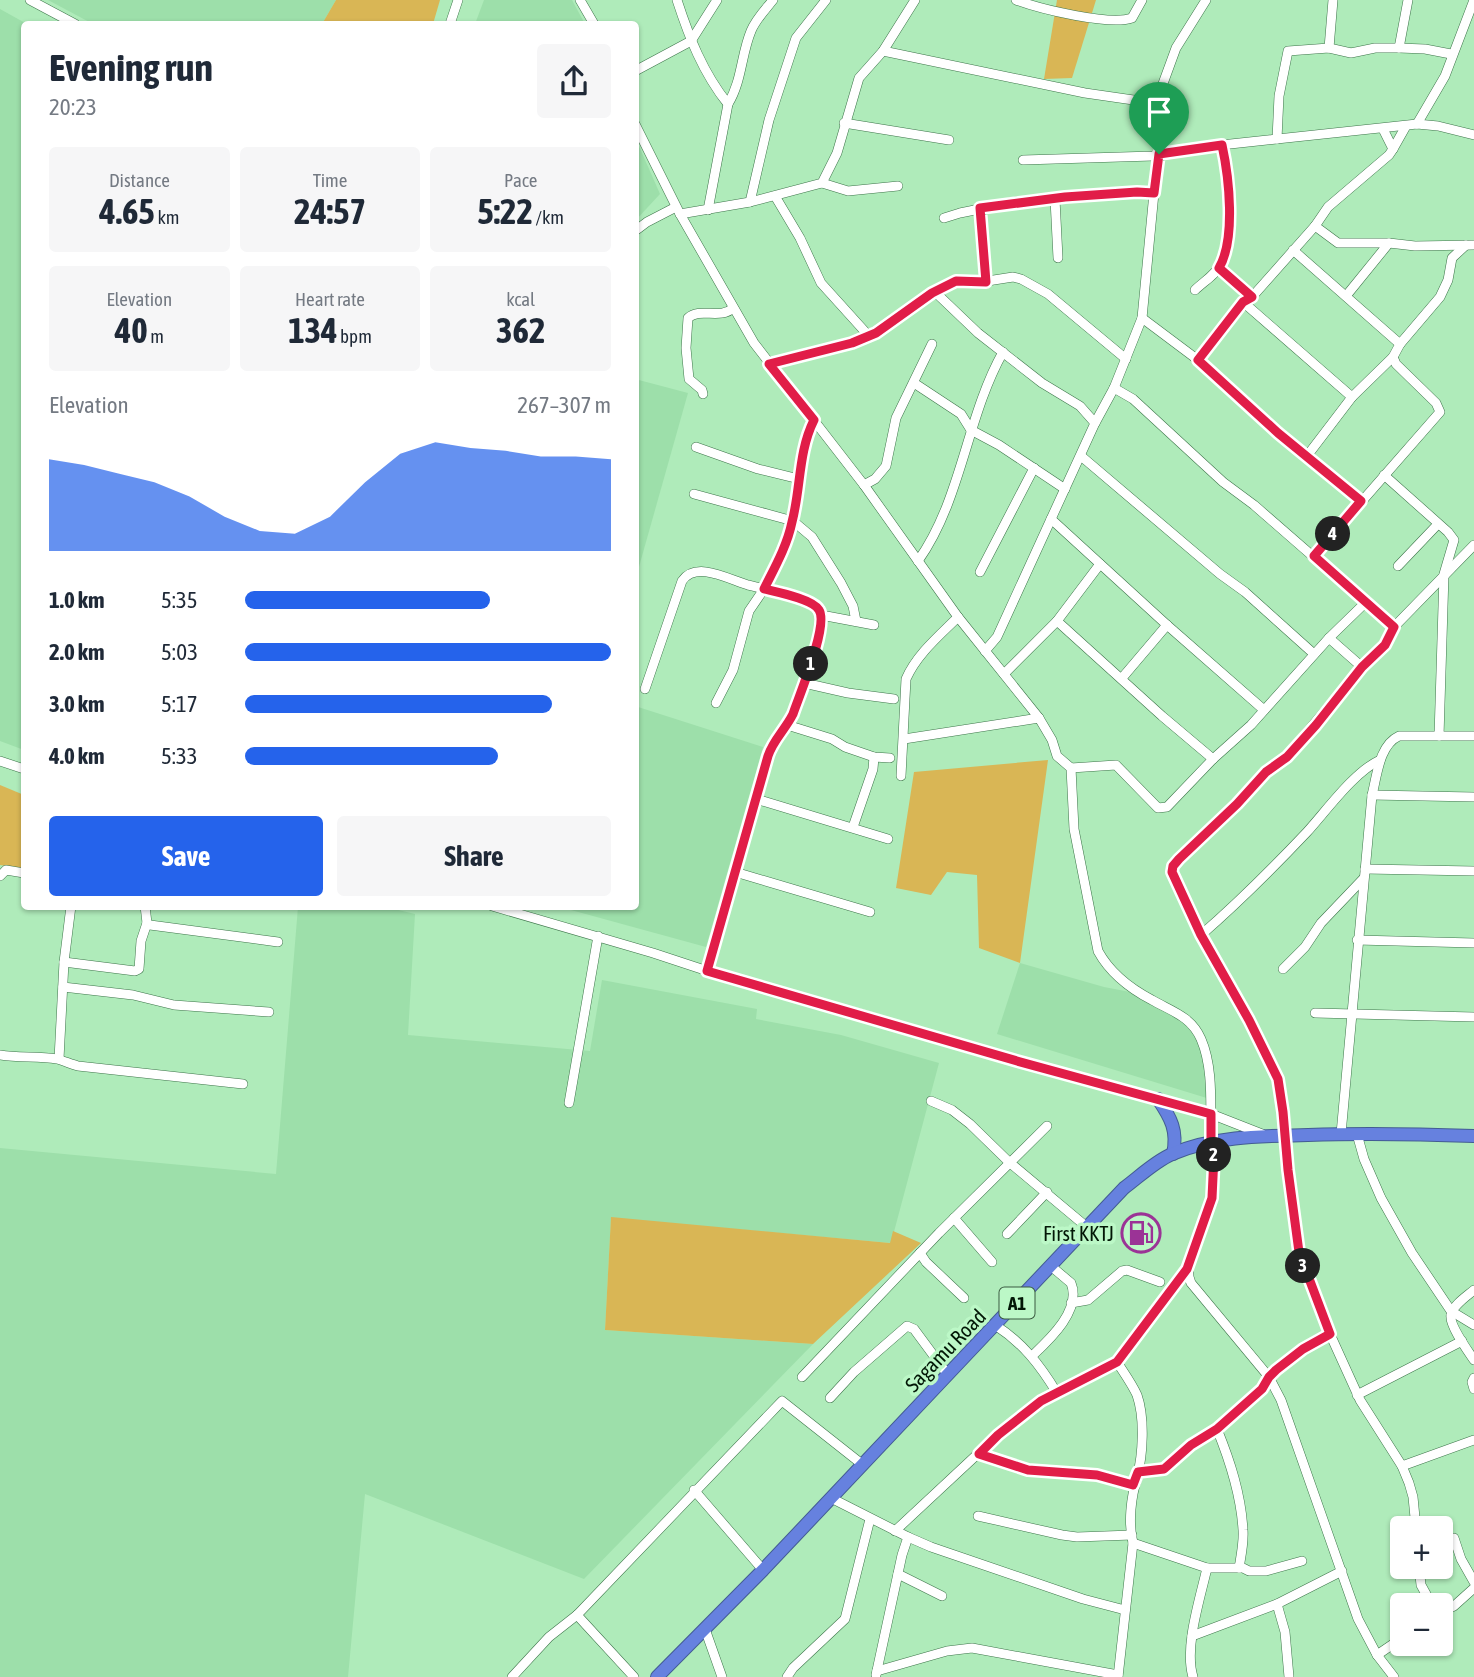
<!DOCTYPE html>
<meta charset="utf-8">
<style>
body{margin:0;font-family:"Asap Condensed",sans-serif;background:#f6f6f7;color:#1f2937;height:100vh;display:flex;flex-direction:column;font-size:26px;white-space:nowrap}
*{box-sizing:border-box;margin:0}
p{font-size:23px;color:#747a83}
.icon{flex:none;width:38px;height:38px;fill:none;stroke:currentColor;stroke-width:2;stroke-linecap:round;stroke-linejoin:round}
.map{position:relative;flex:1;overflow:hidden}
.details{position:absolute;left:21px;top:21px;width:618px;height:889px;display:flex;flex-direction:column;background:#fff;border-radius:7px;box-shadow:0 2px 5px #0004}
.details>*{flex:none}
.buttons{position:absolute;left:1390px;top:1516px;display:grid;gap:14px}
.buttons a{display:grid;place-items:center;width:63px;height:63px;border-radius:7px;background:#fff;box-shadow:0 2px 5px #0004;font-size:35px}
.pin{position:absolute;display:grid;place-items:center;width:60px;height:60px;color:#fff;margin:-72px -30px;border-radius:50% 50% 50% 0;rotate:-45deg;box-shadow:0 0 7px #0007}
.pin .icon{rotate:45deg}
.km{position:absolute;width:35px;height:35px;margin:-18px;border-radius:50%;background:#222;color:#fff;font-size:19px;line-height:35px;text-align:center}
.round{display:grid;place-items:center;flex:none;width:74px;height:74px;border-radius:7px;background:#f6f6f7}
.headline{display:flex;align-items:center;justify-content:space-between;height:119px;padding:0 28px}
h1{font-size:38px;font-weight:700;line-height:52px}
.stats{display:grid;grid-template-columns:repeat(3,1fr);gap:10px;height:119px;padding:7px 28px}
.stats div{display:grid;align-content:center;border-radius:7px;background:#f6f6f7;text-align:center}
.stats b{font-size:35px;font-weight:700}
.stats small{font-size:19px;font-weight:400}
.stats p{font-size:19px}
.chart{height:196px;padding:14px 28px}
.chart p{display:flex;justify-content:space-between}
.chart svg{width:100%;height:126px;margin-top:7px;fill:#2563eb;opacity:.7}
.cta{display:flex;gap:14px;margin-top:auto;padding:14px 28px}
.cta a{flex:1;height:80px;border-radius:7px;background:#2563eb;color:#fff;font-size:28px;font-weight:700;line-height:80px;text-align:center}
.cta a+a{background:#f6f6f7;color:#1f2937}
ul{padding:0 28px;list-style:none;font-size:23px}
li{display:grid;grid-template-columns:112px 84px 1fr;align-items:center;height:52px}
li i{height:18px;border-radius:9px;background:#2563eb}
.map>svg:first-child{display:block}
.built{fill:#9ddfaa}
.green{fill:#d9b655}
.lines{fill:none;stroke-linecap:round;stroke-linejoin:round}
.minor-casing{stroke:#3d754a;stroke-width:10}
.highway-casing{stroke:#435c93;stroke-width:14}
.minor{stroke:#fff;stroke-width:9}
.highway{stroke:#6681df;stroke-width:12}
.route-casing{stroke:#fff;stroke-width:14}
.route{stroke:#e11d48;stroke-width:9}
.labels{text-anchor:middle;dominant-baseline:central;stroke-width:7;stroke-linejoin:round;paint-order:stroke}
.shield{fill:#bcf8c7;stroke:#3a5a40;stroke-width:2}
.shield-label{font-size:19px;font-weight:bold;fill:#021706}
.poi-label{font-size:21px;fill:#021706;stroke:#bcf8c7;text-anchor:end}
.street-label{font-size:21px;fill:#021706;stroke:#bcf8c7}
</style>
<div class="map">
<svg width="1474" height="1677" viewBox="0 0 1474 1677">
<rect width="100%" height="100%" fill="#afebba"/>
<g class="built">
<polygon points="48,0 336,0 322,24 93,24"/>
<polygon points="484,0 572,0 585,24 475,24"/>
<polygon points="0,9 27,24 24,24 24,750 0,741"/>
<polygon points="635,137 660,194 635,221"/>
<polygon points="635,379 688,393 635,581"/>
<polygon points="635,706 763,747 706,947 560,907 635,906"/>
<polygon points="298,907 386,907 415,914 408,1035 590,1051 602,980 757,1009 756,1019 841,1035 939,1063 891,1243 611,1218 605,1330 813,1344 584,1579 365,1494 348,1677 0,1677 0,1148 276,1174"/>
<polygon points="1020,963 1104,987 1130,992 1188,1023 1205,1051 1210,1099 997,1034"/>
</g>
<g class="green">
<polygon points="336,0 440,0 433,24 322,24"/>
<polygon points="1057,0 1096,0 1072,78 1044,79"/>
<polygon points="1048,760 1020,963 979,948 977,875 947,872 931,895 896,888 914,772"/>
<polygon points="0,785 24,795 24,869 0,865"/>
<polygon points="611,1217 890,1243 893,1231 921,1243 813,1344 605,1330"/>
</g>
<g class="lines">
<g class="minor-casing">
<g id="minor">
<polyline points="30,0 75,24"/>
<polyline points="580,0 594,24"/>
<path d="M677,0c12,37 26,73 51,104"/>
<path d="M1016,0c24,9 94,26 116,18l10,-18"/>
<polyline points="450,24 458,0"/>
<polyline points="1329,48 1333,0"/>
<polyline points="1399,48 1408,0"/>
<polyline points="883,51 1085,93 1161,104"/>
<polyline points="635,71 691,41 717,0"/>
<polyline points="844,123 949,140"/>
<path d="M635,124l45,90 74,129 110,142 94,132 81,101 13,22 5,16 14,12 3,61 24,122c12,22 31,37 54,49 19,11 39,16 49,39 13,30 9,68 10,100 0,6 2,10 3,16 2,12 0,30 -2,42 -5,25 -32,63 -21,86l78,94 12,23 77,219 19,36 17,22"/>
<polyline points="1417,124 1445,76 1474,0"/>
<polyline points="1277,139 1279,96 1288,51 1329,48 1351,53 1375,48 1399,48 1425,49 1451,54"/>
<polyline points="1393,149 1406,126"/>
<polyline points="1023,160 1153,156 1184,149 1417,124 1438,126 1474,135"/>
<polyline points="822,183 848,191 898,186"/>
<polyline points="775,196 800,238 821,283 868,335"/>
<polyline points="1055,199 1058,258"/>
<polyline points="750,202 769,120 796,38 826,0"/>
<polyline points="980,208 986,282"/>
<path d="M708,210l20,-106c14,-23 13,-49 23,-73 5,-12 14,-21 22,-31"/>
<polyline points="680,214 750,202 822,183 837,153 859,78 883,51 915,0"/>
<polyline points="944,218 960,213 1014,202 1097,194 1154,193"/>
<polyline points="1315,226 1338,243 1389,243 1415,246 1474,245"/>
<polyline points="635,231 647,222 676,207"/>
<polyline points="1293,250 1400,344 1393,357 1352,397 1307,456"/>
<polyline points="1219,268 1252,297"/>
<path d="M1195,290c8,-8 22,-16 26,-27 14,-30 8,-86 1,-118"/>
<polyline points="934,291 978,333 1042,383 1080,406 1095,423"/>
<polyline points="1346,296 1389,243"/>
<polyline points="1243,302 1352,397"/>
<polyline points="1142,318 1198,360 1278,433 1361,501"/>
<polyline points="1400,344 1440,297 1448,280 1452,258 1466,245"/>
<polyline points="1198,360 1243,302 1252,297 1315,226 1328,207 1389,155 1393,149 1383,129"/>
<polyline points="770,364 852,343 876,333 932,293 956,281 970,280 981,282 1013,277 1021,279 1048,294 1126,359"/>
<polyline points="914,383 961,414 971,430 999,445 1065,489"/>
<polyline points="1114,388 1133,399 1223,482 1254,505 1394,627"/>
<path d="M703,394l-1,-4 -13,-11 -3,-31 2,-30c12,-11 32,2 45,-10"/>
<polyline points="696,447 758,469 799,479"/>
<polyline points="1081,456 1220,574 1245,592 1314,654"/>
<polyline points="1384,475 1448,532 1454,540 1444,574 1439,736"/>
<polyline points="864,485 875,479 886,466 896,418 932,344"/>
<polyline points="694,494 793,521 812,537 841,583 853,606 856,621"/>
<polyline points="1051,519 1167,625 1264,710"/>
<polyline points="1314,556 1440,412 1436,403 1396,364 1393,357"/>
<path d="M918,561c44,-62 48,-143 85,-209"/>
<polyline points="1398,566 1438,524"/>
<polyline points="980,572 1034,468"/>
<polyline points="821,615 874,625"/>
<polyline points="1057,621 1162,716 1213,759"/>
<polyline points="1329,638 1362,667"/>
<polyline points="985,651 997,637 1095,423 1114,388 1142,318 1154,193 1161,142 1161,89 1176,48 1206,0"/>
<polyline points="1004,674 1057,621 1100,564"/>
<polyline points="1122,678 1167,625"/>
<polyline points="804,683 848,693 894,699"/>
<path d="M645,689l37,-108c14,-21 48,-1 66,4 22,5 43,12 65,18 3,3 5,5 7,9 8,17 -20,83 -27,102 -8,16 -19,25 -26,42l-60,214"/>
<polyline points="716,703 733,670 749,611 764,589 784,550 793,521 802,452 814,420"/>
<polyline points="787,725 832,739 845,747 874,757 890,758"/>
<polyline points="904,739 1039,718"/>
<polyline points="0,761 24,769"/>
<polyline points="1071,768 1116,765 1158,808 1167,807 1213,759 1251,725 1329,638 1365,603"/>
<path d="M901,776l5,-97c11,-25 33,-43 52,-62"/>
<polyline points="1372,795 1474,797"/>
<polyline points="756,799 888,839"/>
<polyline points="853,827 873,769 874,757"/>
<polyline points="1365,869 1474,871"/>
<polyline points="735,872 870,912"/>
<polyline points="0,876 6,870 24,873"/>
<polyline points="145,906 147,923 150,925 278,942"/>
<polyline points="492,906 653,953 747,984 857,1013 1017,1061 1211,1114 1262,1134"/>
<path d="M1201,935c38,-33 71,-66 106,-103 20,-22 47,-60 73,-72"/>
<polyline points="1357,940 1474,943"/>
<polyline points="64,962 135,971 139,969 141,941 147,923"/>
<polyline points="1283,969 1305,947 1321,923 1363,879"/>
<polyline points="63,987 133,995 174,1005 269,1012"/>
<polyline points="1315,1013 1474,1017"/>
<path d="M0,1055c19,3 38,1 57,4 7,2 14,5 21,7l165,18"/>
<polyline points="59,1059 64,962 71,906"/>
<polyline points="931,1101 952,1110 970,1124 1009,1162 1088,1228"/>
<polyline points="569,1103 598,936"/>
<path d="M1341,1134l31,-339c5,-19 7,-50 27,-59h75"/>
<polyline points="1357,1134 1364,1159 1381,1198 1412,1253 1451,1311 1474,1325"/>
<polyline points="954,1218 992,1262"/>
<polyline points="1007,1234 1047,1192"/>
<polyline points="920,1253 926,1262 964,1298"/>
<path d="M1474,1290c-7,6 -22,16 -23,25 -2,10 17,36 23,45"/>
<polyline points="1071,1303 1088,1300 1122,1271 1127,1270 1160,1282"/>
<path d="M995,1325c28,18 45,40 62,68"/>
<path d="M1032,1356c17,-16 50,-46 39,-73l-19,-16"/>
<path d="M1117,1362c7,11 15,22 20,33 8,23 6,59 0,83 -6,19 -9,45 -4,65l-15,134"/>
<polyline points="802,1377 939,1233 1047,1126"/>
<polyline points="1474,1378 1472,1382 1474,1389"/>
<polyline points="1357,1395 1462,1341"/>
<polyline points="830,1398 854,1372 907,1326 914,1329 948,1375"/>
<path d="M1217,1429c13,32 24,65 26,101 1,12 -2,26 -4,38"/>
<polyline points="979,1454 1028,1470 1097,1475 1133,1485"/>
<polyline points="1402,1466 1474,1440"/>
<polyline points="1137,1472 1164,1469 1191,1445 1217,1429 1262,1389 1269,1377 1276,1370 1303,1349 1330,1334"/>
<polyline points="694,1490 763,1570"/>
<polyline points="831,1498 908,1537 902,1555 876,1675"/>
<polyline points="978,1516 1062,1535 1077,1537 1132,1535"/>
<polyline points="1416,1528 1413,1497 1409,1483 1402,1466 1360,1400 1330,1334 1299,1252 1288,1170 1283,1112 1277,1079 1249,1020 1201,935 1172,872 1173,866 1179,859 1237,804 1266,772 1287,756 1362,667 1385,644 1394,627 1474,545"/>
<polyline points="895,1531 998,1435 1041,1401 1117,1362 1187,1269"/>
<polyline points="908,1537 931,1547 1083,1599 1125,1610"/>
<polyline points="1454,1538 1461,1559 1474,1582"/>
<polyline points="1133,1543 1207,1568 1243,1568 1249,1571 1266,1571 1302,1561"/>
<polyline points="1419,1566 1421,1585 1432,1605"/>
<polyline points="898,1574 942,1596"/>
<polyline points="1277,1604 1285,1632 1289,1677"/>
<polyline points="1440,1613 1454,1606 1474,1588"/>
<polyline points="577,1615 634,1677"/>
<polyline points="705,1629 722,1677"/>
<polyline points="1192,1636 1277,1604 1342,1571"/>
<polyline points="1377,1655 1402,1638"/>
<polyline points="877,1671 947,1651 972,1648 1118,1675"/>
<polyline points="512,1677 549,1637 577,1615 782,1401 863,1465"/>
<polyline points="787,1677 793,1668 845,1619 870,1519"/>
<path d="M1193,1677c-9,-30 7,-78 14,-109"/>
</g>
</g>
<g class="highway-casing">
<g id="highway">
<path d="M1158,1099c13,19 20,32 15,55"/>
<path d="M657,1677l106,-107 361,-382c15,-11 30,-26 48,-34 42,-18 91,-18 136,-19 56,-2 111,-1 166,1"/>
</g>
</g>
<use href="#minor" class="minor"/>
<use href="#highway" class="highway"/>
</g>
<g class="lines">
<g class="route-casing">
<path id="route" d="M1222,145c7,32 14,94 -3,123l33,29 -9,5 -45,58 80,73 83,68 -47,55 80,71 -9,18 -23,22 -46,58 -29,32 -21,15 -29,32 -58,55 -6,7 -1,6 29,63 48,85 29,59 5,33 5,58 11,82 31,82 -27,15 -27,21 -7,7 -7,12 -45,40 -26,16 -27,24 -26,3 -5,13 -36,-10 -69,-5 -49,-16 19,-19 43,-34 76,-39 70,-93 25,-71 2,-42 -3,-13v-29l-194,-53 -310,-90 61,-215c5,-16 17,-26 25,-42 6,-18 36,-89 26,-104 -6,-11 -43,-18 -55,-21 11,-22 23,-43 28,-67 9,-34 6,-70 22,-102l-45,-56 83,-21 24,-10 56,-40 24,-12 30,1 -6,-74 85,-11 72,-5 17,1 5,-39z"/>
</g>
<use href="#route" class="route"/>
</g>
<defs>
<g id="fuel-ring" transform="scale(2.0125)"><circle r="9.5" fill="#bcf8c7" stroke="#9b3396" stroke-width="1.5"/><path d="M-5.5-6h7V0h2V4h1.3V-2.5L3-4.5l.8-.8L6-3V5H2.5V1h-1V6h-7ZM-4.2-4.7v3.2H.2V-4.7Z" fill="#9b3396"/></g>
</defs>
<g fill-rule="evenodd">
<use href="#fuel-ring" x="1141" y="1233"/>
</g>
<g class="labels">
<rect class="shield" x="999.5" y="1287.5" width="35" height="31" rx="5"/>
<g class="shield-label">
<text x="1017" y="1303">A1</text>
</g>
<g class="poi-label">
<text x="1114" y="1233">First KKTJ</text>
</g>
<g class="street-label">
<text transform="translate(945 1350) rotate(-46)">Sagamu Road</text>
</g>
</g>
</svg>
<div class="buttons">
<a>+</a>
<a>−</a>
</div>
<div class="pin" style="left:1159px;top:154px;background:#1e9e55"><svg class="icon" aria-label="arrive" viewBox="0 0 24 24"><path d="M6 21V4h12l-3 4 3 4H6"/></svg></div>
<b class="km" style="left:811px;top:664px">1</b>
<b class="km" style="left:1214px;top:1155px">2</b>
<b class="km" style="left:1303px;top:1266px">3</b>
<b class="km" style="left:1333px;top:534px">4</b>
<section class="details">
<div class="headline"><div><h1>Evening run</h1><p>20:23</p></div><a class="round"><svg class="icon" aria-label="share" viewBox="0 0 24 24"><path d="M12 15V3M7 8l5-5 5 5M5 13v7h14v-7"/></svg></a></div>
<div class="stats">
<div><p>Distance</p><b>4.65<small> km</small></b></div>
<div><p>Time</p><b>24:57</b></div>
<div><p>Pace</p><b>5:22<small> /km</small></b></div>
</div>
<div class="stats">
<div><p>Elevation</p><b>40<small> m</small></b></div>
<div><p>Heart rate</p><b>134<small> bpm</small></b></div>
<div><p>kcal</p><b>362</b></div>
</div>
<div class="chart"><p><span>Elevation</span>267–307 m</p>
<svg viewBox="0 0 160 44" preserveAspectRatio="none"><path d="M0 44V12L10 14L20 17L30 20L40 25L50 32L60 37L70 38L80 32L90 20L100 10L110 6L120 8L130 9L140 11L150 11L160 12V44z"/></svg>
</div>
<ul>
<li><b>1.0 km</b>5:35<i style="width:67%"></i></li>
<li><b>2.0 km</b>5:03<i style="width:100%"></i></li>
<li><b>3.0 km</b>5:17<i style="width:84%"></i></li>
<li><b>4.0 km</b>5:33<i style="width:69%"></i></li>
</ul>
<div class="cta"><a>Save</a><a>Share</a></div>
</section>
</div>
